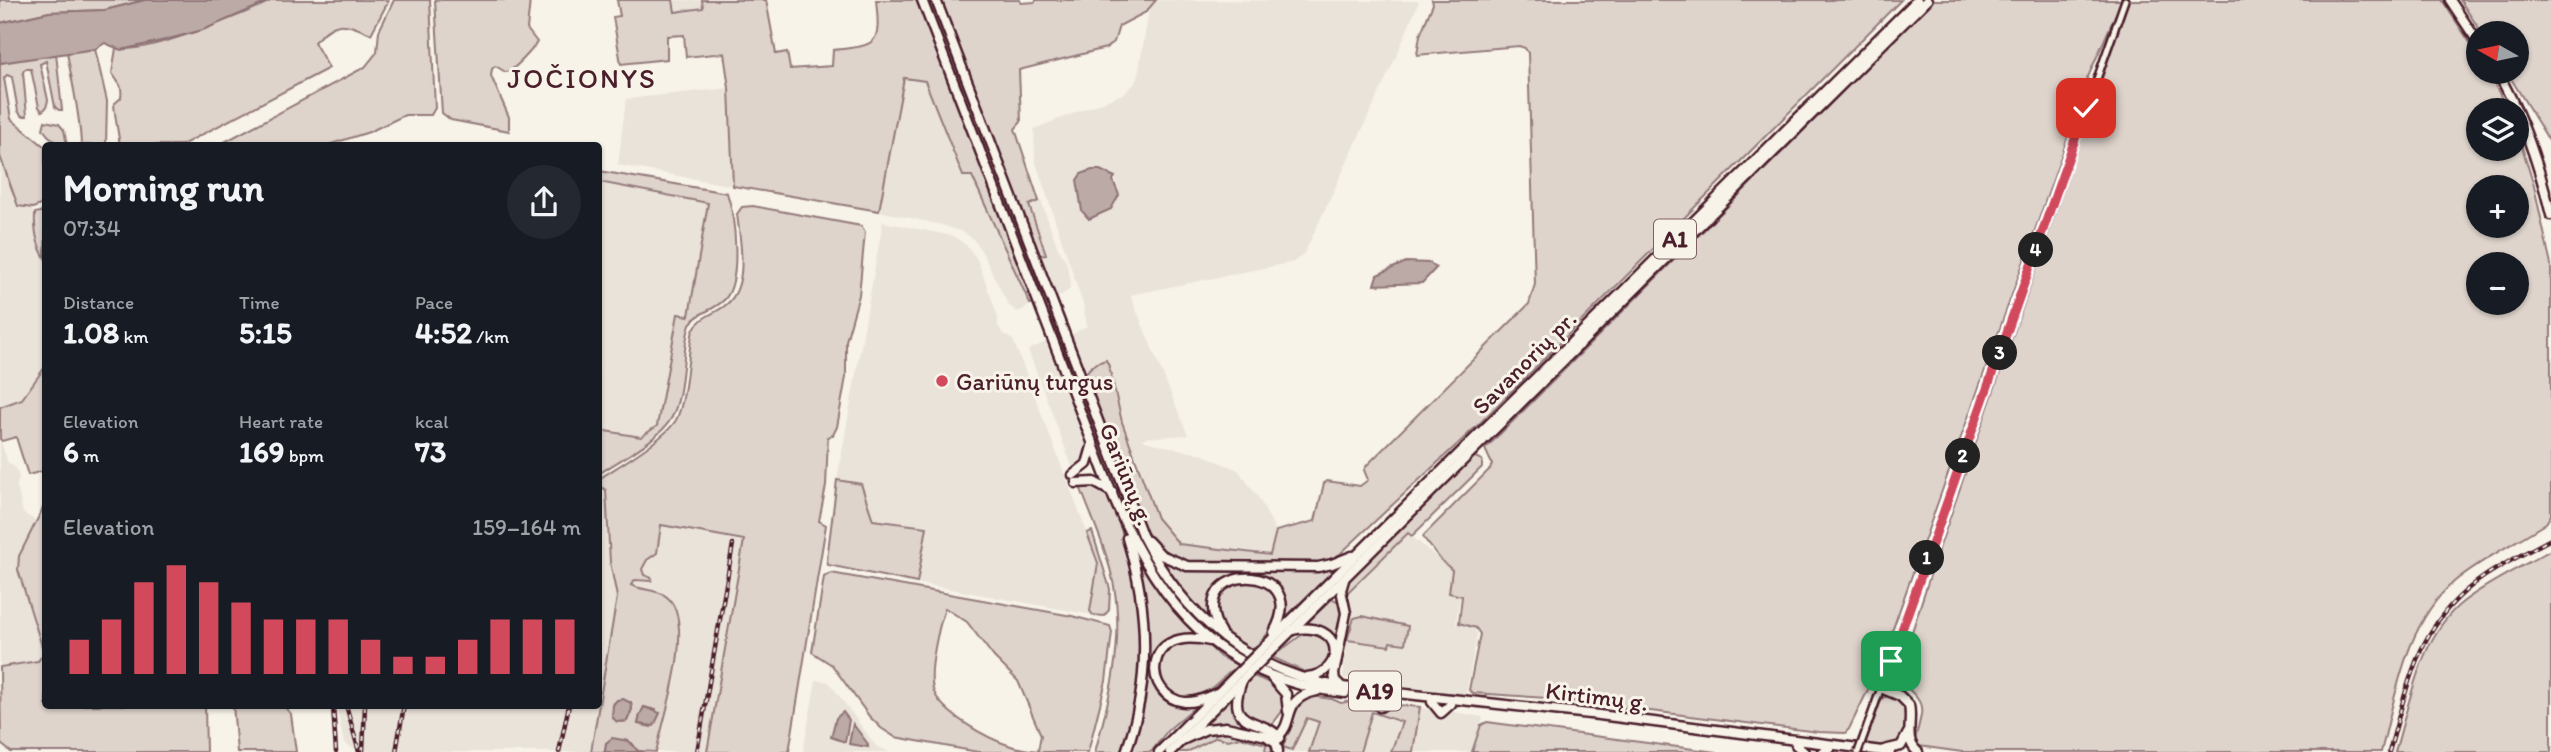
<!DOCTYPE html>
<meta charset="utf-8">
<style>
body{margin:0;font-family:Itim,sans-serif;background:#242831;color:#f1f3f6;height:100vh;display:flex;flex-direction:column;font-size:26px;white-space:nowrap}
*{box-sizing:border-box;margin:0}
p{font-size:23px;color:#9ea1a6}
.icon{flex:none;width:38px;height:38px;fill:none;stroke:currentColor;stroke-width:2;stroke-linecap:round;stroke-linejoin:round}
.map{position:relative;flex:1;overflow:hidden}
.drawer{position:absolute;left:42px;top:142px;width:560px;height:567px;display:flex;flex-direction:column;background:#171b24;border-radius:7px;box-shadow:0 2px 5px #0004}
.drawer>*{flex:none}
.needle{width:46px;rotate:279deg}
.fabs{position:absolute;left:2466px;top:21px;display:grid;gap:14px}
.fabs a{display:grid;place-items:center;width:63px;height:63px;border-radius:50%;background:#171b24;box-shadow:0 2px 5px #0004;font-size:35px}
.pin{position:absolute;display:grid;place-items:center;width:60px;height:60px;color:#fff;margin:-30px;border-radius:14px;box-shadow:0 4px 10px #0006}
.km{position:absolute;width:35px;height:35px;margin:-18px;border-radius:50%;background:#222;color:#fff;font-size:19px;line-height:35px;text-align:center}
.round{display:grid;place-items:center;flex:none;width:74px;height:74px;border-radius:37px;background:#242831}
.summary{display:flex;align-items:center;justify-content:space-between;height:119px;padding:0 21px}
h1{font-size:38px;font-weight:800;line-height:52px}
.stats{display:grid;grid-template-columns:repeat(3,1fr);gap:10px;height:119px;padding:7px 21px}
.stats div{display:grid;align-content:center}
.stats b{font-size:30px;font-weight:800}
.stats small{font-size:19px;font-weight:400}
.stats p{font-size:19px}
.chart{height:196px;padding:14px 21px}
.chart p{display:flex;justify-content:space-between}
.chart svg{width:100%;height:126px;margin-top:7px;stroke:#d1495b;stroke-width:6}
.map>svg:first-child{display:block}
.built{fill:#eae3da;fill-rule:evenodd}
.green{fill:#ded4cc;stroke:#947a7c;stroke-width:2;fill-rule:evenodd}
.water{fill:#bcaaa7;stroke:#8e7275;stroke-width:2}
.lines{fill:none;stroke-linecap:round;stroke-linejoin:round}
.secondary-casing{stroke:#4a1f2b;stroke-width:10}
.highway-casing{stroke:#4a1f2b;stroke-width:13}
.secondary{stroke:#f7f3e8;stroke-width:5}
.highway{stroke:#f7f3e8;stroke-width:8}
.rail-casing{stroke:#4a1f2b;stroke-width:4.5}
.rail{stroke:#f7f3e8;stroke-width:2;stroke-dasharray:5;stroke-linecap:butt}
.secondary-bridge-casing{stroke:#4a1f2b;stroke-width:10;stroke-linecap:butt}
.highway-bridge-casing{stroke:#4a1f2b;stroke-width:13;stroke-linecap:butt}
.secondary-bridge{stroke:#f7f3e8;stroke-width:5}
.highway-bridge{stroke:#f7f3e8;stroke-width:8}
.route-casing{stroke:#fff;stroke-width:14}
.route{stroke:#d1495b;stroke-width:9}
.poi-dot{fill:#d1495b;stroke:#f7f3e8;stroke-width:2.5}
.labels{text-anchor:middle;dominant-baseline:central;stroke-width:6;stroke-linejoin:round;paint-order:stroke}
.shield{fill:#f7f3e8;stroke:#7e5f64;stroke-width:2}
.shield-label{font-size:23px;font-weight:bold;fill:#4a1f2b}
.street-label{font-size:24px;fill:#4a1f2b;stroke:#f7f3e8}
.poi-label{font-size:24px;fill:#4a1f2b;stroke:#f7f3e8;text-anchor:start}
.quarter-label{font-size:28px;letter-spacing:2px;fill:#4a1f2b;stroke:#f7f3e8}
</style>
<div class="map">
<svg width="2551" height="752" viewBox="0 0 2551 752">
<rect width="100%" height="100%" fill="#f7f3e8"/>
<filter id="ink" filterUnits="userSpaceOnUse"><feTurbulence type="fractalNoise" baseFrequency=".0143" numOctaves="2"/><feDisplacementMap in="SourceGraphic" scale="14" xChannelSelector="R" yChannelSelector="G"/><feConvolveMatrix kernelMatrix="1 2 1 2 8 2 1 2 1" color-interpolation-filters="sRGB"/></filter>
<g filter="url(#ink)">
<g class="built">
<polygon points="673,0 702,0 703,8 675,12"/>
<path d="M1156,0l263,1 -23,56 -91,195 -11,10 -164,33 58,140 -45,3 2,3 58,14 35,15 20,27 18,34 -6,24 -91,-11 -22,-26 -35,-96 -14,-56 -3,-6 -11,4 -9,15 -16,-43 18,-10 -4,-22 -48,-144 -1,-31 91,-36 9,-9 4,-8 11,-66zM1091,170h9l15,8 3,10 -40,6 -1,-13z"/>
<polygon points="904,78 926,81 962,176 972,175 1030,304 1026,308 1018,312 1008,305 982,252 974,240 963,232 942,225 879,211"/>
<polygon points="729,88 733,186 618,165 626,99"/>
<polygon points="0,156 18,206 33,208 34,222 46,258 45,367 22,400 0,407"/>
<polygon points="598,182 708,202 689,316 678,314 657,426 642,437 599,430"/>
<polygon points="1041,201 1058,248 1066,261 1071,281 1069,290 1059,297 1055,294 1041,255 1046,254 1029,205"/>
<polygon points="883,222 953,236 966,245 977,259 998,317 998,326 1003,334 1013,340 1099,563 1106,603 1098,616 917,583 926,527 873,520 861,484 837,480"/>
<polygon points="1046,342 1089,452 1086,461 1076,469 1072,466 1028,350"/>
<polygon points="0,439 8,463 15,467 19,477 17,486 23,513 36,521 19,556 18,570 44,653 38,661 0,667"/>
<polygon points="599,486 606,490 610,562 617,597 591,752 373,752 352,748 344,743 336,705 598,705"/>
<polygon points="675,509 692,512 690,523 674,520"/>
<polygon points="660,525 744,540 707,752 656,752 676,673 659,593 631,585 633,581 646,582 650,577 644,575 642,569 658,548"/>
<polygon points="1408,533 1452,570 1449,593 1460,596 1456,623 1474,628 1477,634 1466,695 1343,678 1347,640 1388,646 1389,642 1405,644 1408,626 1362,616 1354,618 1348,614 1344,596"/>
<polygon points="816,680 829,682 876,746 890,752 803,752"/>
<polygon points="1420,707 1441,713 1449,711 1483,717 1472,752 1413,752"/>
<polygon points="1372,712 1403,722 1391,752 1360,752"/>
<polygon points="1307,718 1319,721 1309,752 1281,752 1283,747 1292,750"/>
<polygon points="1216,737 1228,740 1240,737 1267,744 1265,752 1187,752"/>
</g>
<g class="green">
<polygon points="0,0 145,0 105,10 49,12 0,23"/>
<path d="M272,0h117l-18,34c-29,-12 -34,-15 -57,8l15,26 -147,77h-62c-2,-13 -5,-28 -6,-41l7,-6c2,-13 -3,-15 -9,-25l4,-25c25,8 130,-34 156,-48z"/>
<polygon points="394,0 430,0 435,108 431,115 405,115 369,132 328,145 219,145 365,67 377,52 379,31"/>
<path d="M435,0h95l-3,29 10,13c-3,6 -24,30 -31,30 -1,0 -10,-6 -11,-6l-3,3 -1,7 18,41v14l-58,-11 -9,-7z"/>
<path d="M617,0h56l2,12 28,-4 -1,-8h64l10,54 11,-2 3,17 42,-3 1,-16c44,-5 48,-4 43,-50h42l116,303 -4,1 -58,-128h-9l-38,-95 -21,-3 -25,133 -146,-25 -4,-98 -5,-35 -38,4 -2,-22 -17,1v23l-46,5 -8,-47 7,-1z"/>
<polygon points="926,0 931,0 1044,292 1042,295"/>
<polygon points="940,0 1020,0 1021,3 1035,2 1036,0 1156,0 1146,12 1119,26 1114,42 1106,48 1019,70 1021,122 1015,129 1039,201 1029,205 1046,254 1041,255 1038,253"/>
<path d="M1432,0h469l-421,423 -140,131 -7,4 -17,5h-124c-12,-3 -24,-7 -34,-16 -23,-19 -59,-134 -73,-168 1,-12 11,-16 21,-19l3,6 13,56 35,96 22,26 91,11 6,-24 39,-10 9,-38 3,-2 33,5 8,-6 -4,-10 3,-5 162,-161 6,-20 -7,-231 -3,-5 -6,-2 -102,9 3,-20 13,-31z"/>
<polygon points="1934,0 2122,0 2083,88 2076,115 1880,665 1849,729 1845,733 1818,732 1547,698 1473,693 1469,690 1480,634 1476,628 1459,623 1462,596 1449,593 1452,570 1441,560 1423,537 1424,535 1490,469 1492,464 1485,449"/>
<path d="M2129,0h313l36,55v17h10l20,38h-30v39h38l1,-18 17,55 17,79v250l-5,8c-29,19 -64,36 -91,58 -49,41 -59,113 -74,171h-419l-43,-6 -4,-6c9,-36 12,-34 -16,-60v-7l34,-107zM2516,187v39h-38v-39zM2478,264h38v39h-38z"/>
<polygon points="2460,0 2551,0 2551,144 2507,72 2516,72 2516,33 2482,33"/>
<path d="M95,49l12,52 -1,44h-25c-1,-32 -9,-61 -14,-93z"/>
<polygon points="56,53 62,110 59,110 55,107 46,61 40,64 48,100 46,108 42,111 39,107 31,69 25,69 23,72 27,116 22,116 18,111 12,77 7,75 4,78 11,119 45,147 45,203 33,208 18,206 0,156 0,63"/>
<path d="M45,121l14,3 5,6 3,15c-9,0 -19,-8 -24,-16z"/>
<path d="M599,171l128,22c8,23 15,87 -2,106 -11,12 -26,12 -35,25 -9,29 -5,67 -18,93 -11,22 -53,43 -73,57v-44l42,7 16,-11 21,-112 11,2 19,-113 -109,-21z"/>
<path d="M753,206l108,20 4,6 -6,63 -13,46v36l-9,50 -4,8 -5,2 -2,49 -7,35 7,4 -37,227h-82l37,-212 -83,-15 -4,28 -10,7 -5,9 2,6 8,3 -1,3 -16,-1 -4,5c11,6 27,4 36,12 30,26 -4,122 -11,155l-18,-1 -6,-8h-26l-1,9h-14l26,-155 -7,-35 -4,-72 -7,-4v-7c19,-13 65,-39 77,-59 11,-21 11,-65 17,-90 7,-13 19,-15 30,-23 28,-18 17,-66 14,-93l5,-7zM631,702l1,7 -5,12 -6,1 -9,-5 2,-14zM644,707l12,3 -5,17 -13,-3 2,-9z"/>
<path d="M45,211h1l-1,47c-8,-13 -11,-29 -10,-45z"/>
<path d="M1049,314l86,212 19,39 16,22 38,41 101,55c-16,0 -30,-8 -45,-15 -110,-45 -143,-163 -182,-264 -8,-20 -33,-72 -33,-90z"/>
<polygon points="45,367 45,467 43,471 28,475 16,437 2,441 0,439 0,407 22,399"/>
<polygon points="1473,456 1482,460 1482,467 1412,536 1408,533 1344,596 1345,584"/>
<polygon points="837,480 861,484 873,520 927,527 917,583 828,565 827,559"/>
<path d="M1085,483l18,6 9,14 18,53 11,55v70l-17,71h-29c15,-54 29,-109 19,-166 -6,-33 -21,-65 -33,-97z"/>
<polygon points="45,504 46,705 205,705 206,752 11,752 1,744 0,667 38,661 44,653 18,570 19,556"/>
<polygon points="1092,531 1110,589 1109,610 1104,616 1093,615 1090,611 1098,563 1087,533"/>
<path d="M1130,545l23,38 44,51 -1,2c-17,0 -27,3 -38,16v36l38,18 -28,24 -17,22h-23l19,-116 -3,-44z"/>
<path d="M2549,551l2,2v199h-156c15,-50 25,-117 69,-151 26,-20 57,-34 85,-50z"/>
<path d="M1157,554l19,10h164l-54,53 -2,-4 -1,-10 -18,-25c-27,-9 -38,-4 -48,22 -4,10 -6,16 -2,26 -22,-21 -45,-43 -58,-72z"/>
<path d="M831,573l241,43 38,10 2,6 -6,49 -18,71h-110l-83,-15 -14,-9 -12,-12 -37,-51 -20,-13 12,-75zM945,608l22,14 27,35 24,24 23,54 -3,16c-9,-1 -19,-2 -27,-5 -23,-7 -71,-33 -78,-57 -5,-19 6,-63 12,-81z"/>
<path d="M1255,579c40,24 24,46 -4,72l-24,-17 -11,-17 2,-20 9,-12z"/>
<path d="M1332,599l9,3c3,13 2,26 -7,37l-7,-8 -21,-7z"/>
<polygon points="1362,616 1408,626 1405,644 1390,642 1389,646 1347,640 1354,618"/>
<path d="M1309,632c22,6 24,14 16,35l-16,7 -37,-17 28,-21z"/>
<path d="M1177,641l29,2 14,14 18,8 -38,33h-23c-26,-25 -25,-32 0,-57z"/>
<path d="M1253,676c17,6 34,14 30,34l-12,16 -22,-6c-14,-19 -12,-27 4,-44z"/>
<polygon points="1233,696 1236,708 1269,731 1268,736 1240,728 1197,730"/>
<polygon points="1310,696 1332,699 1341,703 1351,701 1380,707 1398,705 1420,707 1413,752 1391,752 1402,722 1372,712 1360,752 1309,752 1319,722 1307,718 1292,750 1283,747 1295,705"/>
<path d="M1888,696c5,2 12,3 15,7 10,11 4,40 -10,44 -8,2 -20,-2 -28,-3l17,-46z"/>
<polygon points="233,705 283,705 291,714 296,752 237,752"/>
<polygon points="1487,722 1716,752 1472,752 1481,725"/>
<polygon points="1216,729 1270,740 1275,746 1273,752 1265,752 1266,744 1240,737 1228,740 1216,737 1187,752 1177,752 1193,738"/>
</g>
<g class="water">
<polygon points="145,0 272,0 203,30 161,41 121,50 105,43 95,49 0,63 0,23 49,12 105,10"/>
<polygon points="1092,170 1100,170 1115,177 1113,180 1119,195 1111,209 1089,219 1082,211 1077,180 1081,174"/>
<polygon points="1406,262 1430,263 1436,268 1422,283 1374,285 1377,275"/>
<polygon points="623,699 631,703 632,709 627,721 617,722 612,717 613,705 617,700"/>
<polygon points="644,707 660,713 654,726 638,724 640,715"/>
<polygon points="843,712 849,720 845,742 831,737 836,718"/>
<polygon points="853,724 868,744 868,747 849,744"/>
<polygon points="612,738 629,741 638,751 644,752 605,752 606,743"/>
</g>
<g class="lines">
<g class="secondary-casing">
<polyline id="secondary" points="1867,727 2125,0"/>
</g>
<g class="highway-casing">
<g id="highway">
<path d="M922,0l192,499c46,108 108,181 231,194"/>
<path d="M936,0l206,535c43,84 106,136 200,152l257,28 291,37"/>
<polyline points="2450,0 2478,42"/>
<path d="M2497,72c26,44 42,93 54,143"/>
<polyline points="1073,475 1087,464 1093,443"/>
<polyline points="1076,483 1094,482 1112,492"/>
<polyline points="1148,541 1161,555 1187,566 1318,567 1332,564 1352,556"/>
<path d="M1292,630c53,-11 55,43 15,47"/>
<path d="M1221,633c-41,-73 93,-74 53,-1"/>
<path d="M1210,641c-70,-17 -67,57 -25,61 11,1 22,-5 32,-9"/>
<polyline points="1264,647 1917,0"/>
<polyline points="1271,651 1927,0"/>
<polyline points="1272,678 1286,694 1288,711"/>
<path d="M1242,681c-19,50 21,35 38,57"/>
<polyline points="1342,687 1335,680 1334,674 1346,613 1341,590 1344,580"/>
<path d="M1881,688l19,8 9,9c4,17 -6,35 9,47"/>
<polyline points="1371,695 1380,707 1394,698"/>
<polyline points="1432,702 1441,713 1451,704"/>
<polyline points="1269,738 1276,742 1278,751"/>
<path d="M1180,741l26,-12 20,-2 50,11c21,-15 3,-39 41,-47"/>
<polyline points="1796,745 1804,752"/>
<polyline points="1884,750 1901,746 1908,733"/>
<path d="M1126,752c25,-71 23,-143 1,-214"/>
<polyline points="1159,752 1236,675"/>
<polyline points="1170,752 1243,679"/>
<polyline points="1822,752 1830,749"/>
</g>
</g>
<use href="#secondary" class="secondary"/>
<use href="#highway" class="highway"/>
<g class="rail-casing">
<g id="rail">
<polyline points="333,705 336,752"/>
<polyline points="346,705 359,752"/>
<polyline points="363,751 365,705"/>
<polyline points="396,752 404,705"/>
<polyline points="559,752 569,705"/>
<polyline points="697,752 733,544"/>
<path d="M2389,752c21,-73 28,-130 96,-176 21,-14 44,-25 66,-37"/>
</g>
</g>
<use href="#rail" class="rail"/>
<g class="secondary-bridge-casing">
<polyline id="secondary-bridge" points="1858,752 1867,727"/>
</g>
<g class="highway-bridge-casing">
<g id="highway-bridge">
<polyline points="1236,675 1264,647"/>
<polyline points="1243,679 1271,651"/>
</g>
</g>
<use href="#secondary-bridge" class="secondary-bridge"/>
<use href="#highway-bridge" class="highway-bridge"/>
</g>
</g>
<g class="lines" filter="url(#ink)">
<g class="route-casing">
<polyline id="route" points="1891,661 2086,108"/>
</g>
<use href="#route" class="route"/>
</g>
<circle class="poi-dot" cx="942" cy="381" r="7"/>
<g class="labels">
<g class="shield">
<rect x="1654" y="219.5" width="42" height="39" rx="5"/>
<rect x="1349" y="671.5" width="52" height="39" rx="5"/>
</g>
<g class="shield-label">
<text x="1675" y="239">A1</text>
<text x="1375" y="691">A19</text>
</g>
<g class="street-label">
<text transform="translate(1524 362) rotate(-45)">Savanorių pr.</text>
<text transform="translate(1127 474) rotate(68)">Gariūnų g.</text>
<text transform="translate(1597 696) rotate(7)">Kirtimų g.</text>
</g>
<g class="poi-label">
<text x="956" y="381">Gariūnų turgus</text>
</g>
<g class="quarter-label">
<text x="582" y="78">JOČIONYS</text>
</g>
</g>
</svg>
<div class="fabs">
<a><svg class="needle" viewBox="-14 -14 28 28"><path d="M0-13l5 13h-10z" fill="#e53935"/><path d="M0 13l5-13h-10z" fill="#9ea1a6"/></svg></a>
<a><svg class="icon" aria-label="layers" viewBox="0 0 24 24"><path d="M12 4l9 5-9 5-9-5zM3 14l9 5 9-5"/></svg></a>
<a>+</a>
<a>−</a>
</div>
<div class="pin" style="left:1891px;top:661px;background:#1e9e55"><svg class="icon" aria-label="arrive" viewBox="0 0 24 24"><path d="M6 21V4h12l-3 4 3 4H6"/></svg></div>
<div class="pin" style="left:2086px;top:108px;background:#d93025"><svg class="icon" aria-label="check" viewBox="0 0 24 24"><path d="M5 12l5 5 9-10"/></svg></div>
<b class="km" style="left:1927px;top:558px">1</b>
<b class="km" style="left:1963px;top:456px">2</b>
<b class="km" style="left:2000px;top:353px">3</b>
<b class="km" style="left:2036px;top:250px">4</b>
<section class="drawer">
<div class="summary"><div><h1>Morning run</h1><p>07:34</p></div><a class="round"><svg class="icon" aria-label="share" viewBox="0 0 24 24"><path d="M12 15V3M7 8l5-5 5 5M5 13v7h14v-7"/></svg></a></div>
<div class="stats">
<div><p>Distance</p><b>1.08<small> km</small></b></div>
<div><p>Time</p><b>5:15</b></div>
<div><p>Pace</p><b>4:52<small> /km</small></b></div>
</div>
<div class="stats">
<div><p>Elevation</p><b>6<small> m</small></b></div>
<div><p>Heart rate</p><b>169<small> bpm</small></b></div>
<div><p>kcal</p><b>73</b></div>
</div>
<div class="chart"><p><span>Elevation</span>159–164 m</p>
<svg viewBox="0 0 160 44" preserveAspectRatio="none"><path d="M5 44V32M15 44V25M25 44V12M35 44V6M45 44V12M55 44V19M65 44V25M75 44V25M85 44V25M95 44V32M105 44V38M115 44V38M125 44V32M135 44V25M145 44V25M155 44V25"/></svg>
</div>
</section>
</div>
